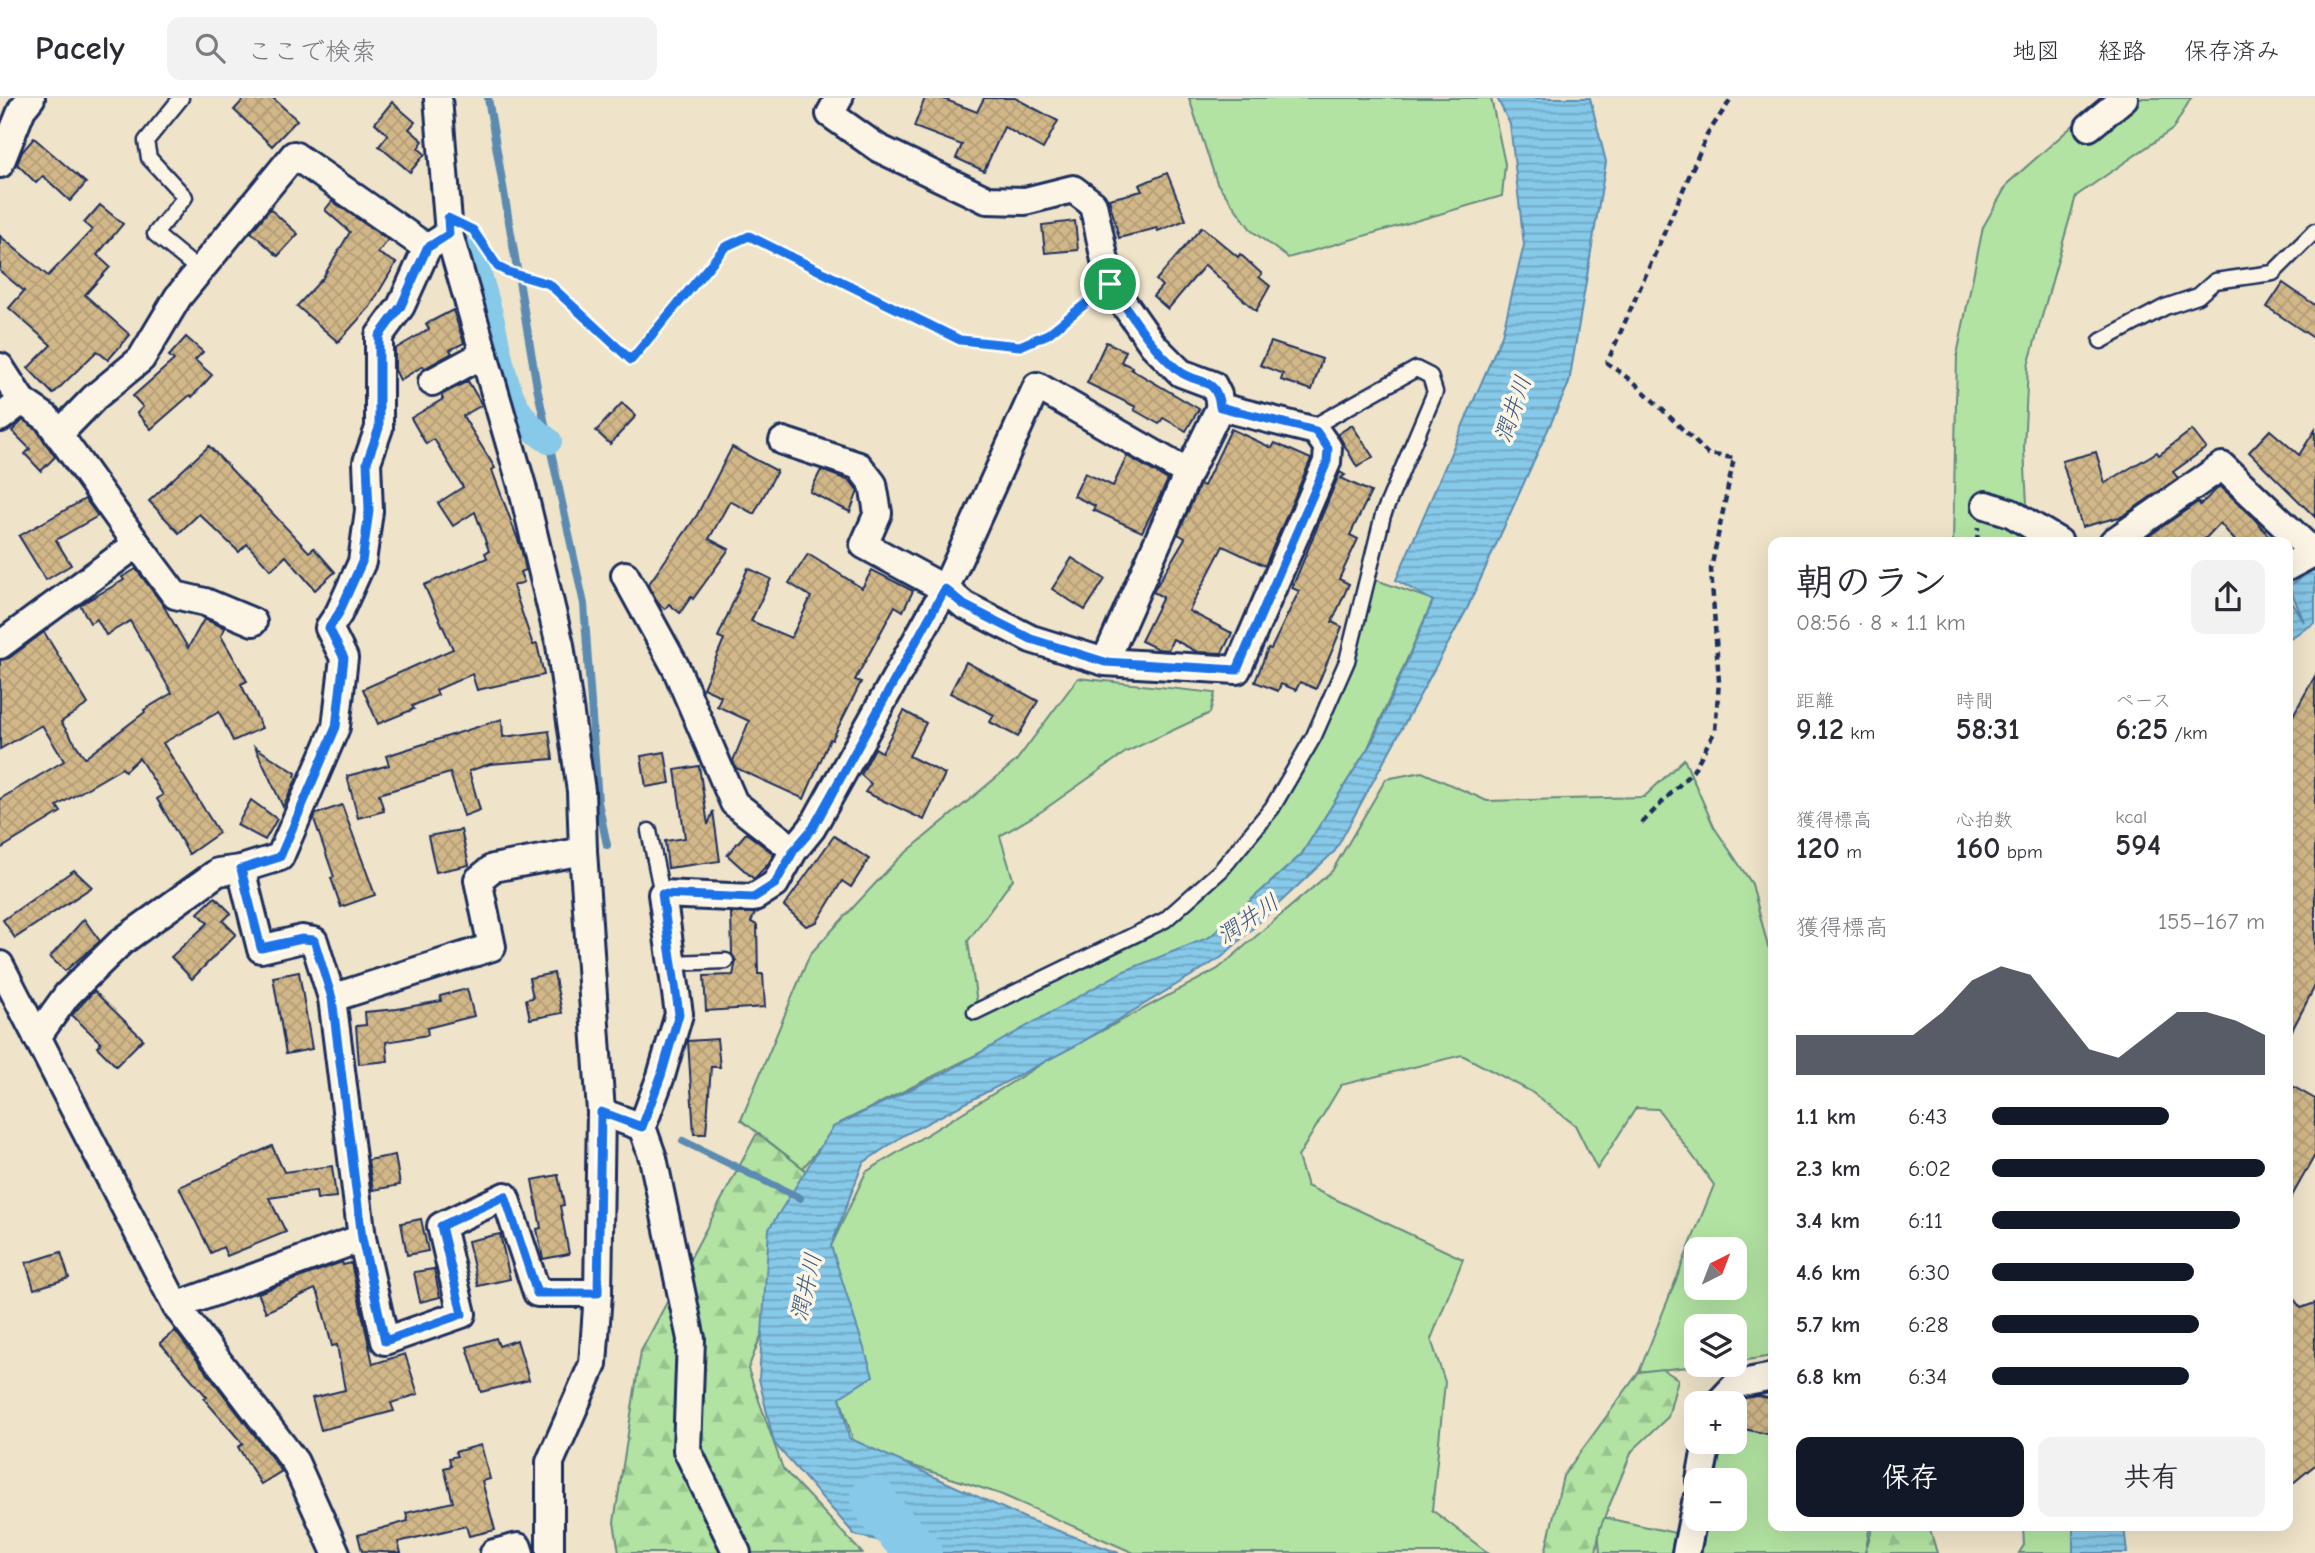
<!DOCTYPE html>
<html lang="ja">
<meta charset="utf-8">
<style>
body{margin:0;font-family:"Comic Neue","Klee One",sans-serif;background:#f2f2f3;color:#2b2b33;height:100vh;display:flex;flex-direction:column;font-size:26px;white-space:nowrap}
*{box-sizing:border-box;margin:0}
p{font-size:23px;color:#7c7c81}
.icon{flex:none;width:38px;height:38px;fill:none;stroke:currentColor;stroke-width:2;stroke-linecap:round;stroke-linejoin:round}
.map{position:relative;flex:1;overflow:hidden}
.drawer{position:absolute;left:1768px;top:439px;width:525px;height:994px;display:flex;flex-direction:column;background:#fff;border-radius:14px;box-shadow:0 7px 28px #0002}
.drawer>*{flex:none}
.needle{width:46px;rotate:42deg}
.fabs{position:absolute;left:1684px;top:1139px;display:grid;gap:14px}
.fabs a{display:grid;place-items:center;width:63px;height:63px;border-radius:14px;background:#fff;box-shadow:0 7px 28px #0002;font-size:35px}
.pin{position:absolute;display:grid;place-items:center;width:60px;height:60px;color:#fff;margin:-30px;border:4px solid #fff;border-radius:50%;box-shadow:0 2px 7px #0007}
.round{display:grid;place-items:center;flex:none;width:74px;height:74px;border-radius:14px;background:#f2f2f3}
.overview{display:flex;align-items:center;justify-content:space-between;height:119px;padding:0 28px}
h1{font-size:38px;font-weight:700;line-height:52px}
.stats{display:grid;grid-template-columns:repeat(3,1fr);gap:10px;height:119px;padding:7px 28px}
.stats div{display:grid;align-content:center}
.stats b{font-size:30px;font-weight:700}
.stats small{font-size:19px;font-weight:400}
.stats p{font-size:19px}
.chart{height:196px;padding:14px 28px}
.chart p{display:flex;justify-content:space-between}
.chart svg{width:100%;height:126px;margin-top:7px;fill:#111827;opacity:.7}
.primary-button{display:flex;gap:14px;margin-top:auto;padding:14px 28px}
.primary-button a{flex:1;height:80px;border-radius:14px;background:#111827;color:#fff;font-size:28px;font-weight:700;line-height:80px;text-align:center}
.primary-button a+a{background:#f2f2f3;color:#2b2b33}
ul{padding:0 28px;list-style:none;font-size:23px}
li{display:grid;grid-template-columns:112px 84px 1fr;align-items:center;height:52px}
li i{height:18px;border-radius:9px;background:#111827}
header{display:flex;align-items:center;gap:42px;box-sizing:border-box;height:98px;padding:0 35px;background:#fff;border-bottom:2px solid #e1e1e2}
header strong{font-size:33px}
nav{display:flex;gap:38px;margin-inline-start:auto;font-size:24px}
.search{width:490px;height:63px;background:#f2f2f3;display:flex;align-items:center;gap:18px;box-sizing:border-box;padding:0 24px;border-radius:14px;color:#7c7c81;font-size:26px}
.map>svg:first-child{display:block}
.green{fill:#b2e3a2;stroke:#668980;stroke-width:2;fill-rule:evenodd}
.forest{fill:url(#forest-firs);stroke:#668980;stroke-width:2}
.water{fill:url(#water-rules);stroke:#5b8bb1;stroke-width:2}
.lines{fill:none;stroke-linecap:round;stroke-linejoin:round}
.stream{stroke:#5b8bb1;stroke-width:8}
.canal{stroke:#86c9e8;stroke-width:26}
.river{stroke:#86c9e8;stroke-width:46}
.building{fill:url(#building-cross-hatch);stroke:#1b2f5e;stroke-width:2}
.service-casing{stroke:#1b2f5e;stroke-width:19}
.minor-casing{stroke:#1b2f5e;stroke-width:32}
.path{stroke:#1b2f5e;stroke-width:4.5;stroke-dasharray:7 5;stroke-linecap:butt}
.service{stroke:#fcf5e5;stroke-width:14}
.minor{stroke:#fcf5e5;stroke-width:26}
.route-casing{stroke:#fff;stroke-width:14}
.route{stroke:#1a73e8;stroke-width:9}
.labels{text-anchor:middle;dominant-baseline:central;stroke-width:7;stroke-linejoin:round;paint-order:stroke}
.water-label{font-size:23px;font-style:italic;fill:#365680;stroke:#fcf5e5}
</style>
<header>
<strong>Pacely</strong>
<div class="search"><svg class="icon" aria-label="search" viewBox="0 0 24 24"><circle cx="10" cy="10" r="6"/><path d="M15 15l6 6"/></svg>ここで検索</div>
<nav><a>地図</a><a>経路</a><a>保存済み</a></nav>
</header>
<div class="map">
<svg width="2315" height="1455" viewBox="0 0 2315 1455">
<defs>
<pattern id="forest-firs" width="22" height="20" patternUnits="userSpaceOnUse" patternTransform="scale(1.75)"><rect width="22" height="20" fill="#b2e3a2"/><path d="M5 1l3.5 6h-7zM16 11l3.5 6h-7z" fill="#98c38e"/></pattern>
<pattern id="water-rules" width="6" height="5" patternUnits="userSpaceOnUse" patternTransform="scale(1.75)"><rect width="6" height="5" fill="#86c9e8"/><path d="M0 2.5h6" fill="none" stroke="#6da4bf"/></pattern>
<pattern id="building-cross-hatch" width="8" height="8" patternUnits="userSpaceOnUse" patternTransform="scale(1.75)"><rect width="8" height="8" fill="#d2b888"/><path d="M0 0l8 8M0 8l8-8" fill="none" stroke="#b49e78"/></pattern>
</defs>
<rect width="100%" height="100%" fill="#efe3c9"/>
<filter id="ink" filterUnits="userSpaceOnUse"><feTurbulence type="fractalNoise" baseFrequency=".0143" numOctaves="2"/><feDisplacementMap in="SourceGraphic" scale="14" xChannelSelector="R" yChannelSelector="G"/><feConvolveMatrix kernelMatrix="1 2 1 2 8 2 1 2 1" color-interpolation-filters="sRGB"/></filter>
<g filter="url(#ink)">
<g class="green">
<polygon points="1189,0 1491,0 1505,66 1502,98 1288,160 1252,133 1217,85"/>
<polygon points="2104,0 2191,0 2173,31 2076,98 2028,268 2024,351 2029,444 1953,444 1957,257 1983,129 2008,85"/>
<polygon points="1376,482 1433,502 1368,650 1301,757 1210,839 840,1025 803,1070 741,1022 810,856 897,762 1016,663 1078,580 1215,595 1210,615 1126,654 1042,713 1000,738 1013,781 968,843 977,905 988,916 1150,839 1268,730"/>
<path d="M1684,661l30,68 38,57 16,63 5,4v405l-39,6v-36h-38v39h12l-69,7 75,-187 -56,-76 -22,-1 -39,61 -22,-44 -45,-34 -68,-36 -121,30 -43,72 9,29 156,73 -32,80 14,43 -13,128 56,43h-354l-134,-59 -145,-47 -15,-50 -9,-151 35,-74 187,-115 165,-88 114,-98 54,-92 36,-7 65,29 157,-4zM1696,1152h38v38h-38z"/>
<polygon points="1734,1329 1773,1337 1773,1428 1870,1428 1865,1455 1600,1455 1597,1418 1698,1440 1697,1421 1734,1421 1734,1382 1696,1382 1704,1344 1734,1344"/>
<polygon points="2023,1428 2077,1428 2073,1455 2019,1455 2024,1447"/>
</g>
<g class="forest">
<polygon points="757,1035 821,1084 748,1271 783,1371 862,1455 619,1455 614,1424 641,1253"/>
<polygon points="1662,1271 1678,1281 1668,1319 1632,1353 1600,1430 1596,1455 1545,1455 1563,1378 1639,1274"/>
<polygon points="1873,1428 1929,1428 1937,1455 1865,1455"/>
</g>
<g class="water">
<polygon points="1497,0 1590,0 1606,64 1569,285 1467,511 1335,753 1222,859 1077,947 904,1037 863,1065 831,1148 873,1278 840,1299 849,1340 1029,1422 1119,1455 935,1455 855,1437 774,1345 759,1281 769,1131 833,1029 948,973 1122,874 1210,839 1301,757 1373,642 1433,503 1396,482 1502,237 1524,147 1510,26"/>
<polygon points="2315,471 2315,525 2287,542 2287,496 2304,524 2289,488"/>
<polygon points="2073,1428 2124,1428 2127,1455 2073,1455"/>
</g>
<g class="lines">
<g class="stream">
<polyline points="488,0 537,289 584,506 598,704 607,747"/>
<polyline points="683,1043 800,1100"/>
</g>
<path class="canal" d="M471,150c7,24 15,49 21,74 11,45 13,91 57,119"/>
<polyline class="river" points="873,1401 882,1415 919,1455"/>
</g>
<g class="building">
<polygon points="245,0 273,0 297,22 272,48 234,12"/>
<polygon points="925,0 941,0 977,14 984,0 1015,0 1058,23 1043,51 1004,29 984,73 956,60 962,47 914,29"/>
<polygon points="392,4 415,24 409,31 423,43 418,50 425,56 410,74 379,48 388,37 375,25"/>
<polygon points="34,40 86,85 70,103 43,78 36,85 17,66 22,54"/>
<polygon points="1167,75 1186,122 1158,133 1157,130 1119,140 1109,101 1142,93 1139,87"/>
<polygon points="332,103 388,142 378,155 396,165 370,209 338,244 297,208 322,181 350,134 325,112"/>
<polygon points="100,107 123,126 97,157 110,169 85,197 130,237 108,262 97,253 53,296 28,270 51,247 9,210 24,193 0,173 0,138 48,178 92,132 84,125"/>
<polygon points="270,111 298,136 278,158 251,134"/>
<polygon points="1075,123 1078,152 1045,155 1042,127"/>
<polygon points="1202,129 1238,159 1240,156 1262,176 1259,179 1270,188 1256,213 1205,167 1168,211 1153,198 1162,188 1156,182"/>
<polygon points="2283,185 2315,207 2315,241 2267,209"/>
<polygon points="453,212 464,245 450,252 452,255 425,270 423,268 400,282 395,272 395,251 429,231 426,226"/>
<polygon points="186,239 203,254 195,262 212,277 192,299 190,297 151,331 137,315 143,309 133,298 174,262 169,258"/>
<polygon points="1106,244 1126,253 1121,264 1132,269 1131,271 1199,311 1186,333 1163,320 1159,326 1134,312 1136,309 1087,285"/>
<polygon points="1271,244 1322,261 1312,292 1281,282 1283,276 1260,267"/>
<polygon points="468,283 482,307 463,318 495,370 492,372 521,450 526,472 520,474 524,484 513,488 533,547 537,546 544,577 477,592 472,576 436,592 438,597 412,608 414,611 378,626 363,591 453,551 424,487 487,460 485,455 489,453 475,414 453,428 438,405 463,389 434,341 426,346 411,320 443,301 441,297"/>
<polygon points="622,305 636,318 610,346 596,333"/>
<polygon points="23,322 36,331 55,359 41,373 25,356 30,351 12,333"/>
<polygon points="1352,327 1373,359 1357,369 1338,336"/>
<polygon points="1231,331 1272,350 1275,345 1311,361 1265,468 1223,448 1189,513 1232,535 1222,555 1197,554 1173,541 1168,552 1158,551 1141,543 1163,499 1153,494 1185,440 1178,436 1200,386 1204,388"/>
<polygon points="2192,332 2206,350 2173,374 2178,380 2123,418 2082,429 2062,363 2096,354 2105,385 2157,354 2159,357"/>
<polygon points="2270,332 2299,357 2315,332 2315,419 2249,354"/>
<polygon points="209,348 309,454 314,450 335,474 315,492 286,458 271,472 247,446 239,454 199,416 179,435 149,403"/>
<polygon points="732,349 777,373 754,416 730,403 709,441 729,451 693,501 691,499 680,515 669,506 665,511 659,506 648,487 697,417"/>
<polygon points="1127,358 1168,382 1142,434 1093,412 1095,408 1074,398 1085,375 1113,388"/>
<polygon points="821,372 850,383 858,393 850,414 810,394"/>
<polygon points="1340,374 1345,377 1341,380 1371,394 1350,437 1358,441 1339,481 1349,486 1332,524 1342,529 1316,591 1300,584 1296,592 1281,586 1278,593 1255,584 1268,550 1271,551 1299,493 1292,490"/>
<polygon points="2220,388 2252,418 2274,444 2236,444 2220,425 2202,444 2140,444 2198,404 2200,407"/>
<polygon points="85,401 98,418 56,442 71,467 46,482 19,438"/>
<polygon points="808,456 862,490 872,472 913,493 903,513 895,508 855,582 861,584 832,642 830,641 804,701 736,670 733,663 749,623 717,608 721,598 703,590 724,541 718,539 748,470 771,481 751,523 791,540 811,499 789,485"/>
<polygon points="1072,460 1105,481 1085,512 1052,491"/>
<polygon points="136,471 163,507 188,550 204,521 225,530 221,538 247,583 241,586 262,630 233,643 219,614 163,645 219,735 189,756 157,701 163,697 139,660 125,673 122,670 57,708 61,714 0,751 0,701 64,663 42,627 0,651 0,562 9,560 44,534 88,606 61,624 85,660 145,614 144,612 172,595 130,523 106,537 97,521 90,525 80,507 124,482 122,479"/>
<polygon points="966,564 1038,603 1018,639 990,624 994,617 950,595"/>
<polygon points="2315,578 2315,888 2287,942 2287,628"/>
<polygon points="904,613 926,625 909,658 945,676 924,722 865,694 871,686 861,677 875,650 882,654"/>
<polygon points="502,621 503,639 549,633 553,661 490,666 469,673 480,712 464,718 450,675 379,696 384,713 358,720 347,678 389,667 386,658"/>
<polygon points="255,649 296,675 295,679 297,680 283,709"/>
<polygon points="665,654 670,685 646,689 641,658"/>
<polygon points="699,668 708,727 713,713 720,763 668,770 665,743 685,740 675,672"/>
<polygon points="251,702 277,721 265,742 237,727"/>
<polygon points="342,707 375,797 341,809 331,780 334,779 314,721 316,716"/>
<polygon points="461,732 469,767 436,774 428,738"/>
<polygon points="746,735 774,756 768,766 754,781 727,757"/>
<polygon points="834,738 869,761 851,789 842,783 817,824 806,828 784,808"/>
<polygon points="74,772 92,789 15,840 3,822"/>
<polygon points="215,799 231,815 223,823 236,836 192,881 171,859 208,825 198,815"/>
<polygon points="731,815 755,815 751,824 757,827 758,876 763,876 765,909 706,913 704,878 733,877 736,863 732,856"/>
<polygon points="84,821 100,843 65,873 50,859"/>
<polygon points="299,874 312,951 286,956 273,879"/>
<polygon points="554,875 562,915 530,921 526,901 533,900 529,880"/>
<polygon points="467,891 474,918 427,930 428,937 386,944 388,963 359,966 356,928 366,927 365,914 397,911 441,903 440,898"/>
<polygon points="94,893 143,941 116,968 97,949 101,945 72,917"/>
<polygon points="717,941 720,969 711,969 706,1036 694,1036 688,943"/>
<polygon points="2287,985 2315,1001 2315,1057 2287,1107"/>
<polygon points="272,1048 284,1074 332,1068 336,1099 317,1101 316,1093 269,1100 286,1134 227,1158 223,1149 211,1155 179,1089"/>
<polygon points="395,1057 400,1087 373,1092 368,1062"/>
<polygon points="558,1077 564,1107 560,1108 569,1156 543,1161 537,1131 541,1130 532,1082"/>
<polygon points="421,1121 428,1153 407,1157 401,1125"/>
<polygon points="500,1136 510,1181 478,1188 468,1143"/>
<polygon points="61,1154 69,1180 34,1191 26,1165"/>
<polygon points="342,1164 343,1167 351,1165 373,1266 405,1256 418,1296 391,1305 394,1313 321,1332 312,1300 345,1292 337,1247 332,1248 319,1198 315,1191 266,1214 258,1195"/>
<polygon points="434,1171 440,1199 420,1204 414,1174"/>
<polygon points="2287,1192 2301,1210 2315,1205 2315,1367 2287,1390"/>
<polygon points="175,1233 281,1372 282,1373 261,1386 238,1349 243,1346 204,1301 207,1299 160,1245"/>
<polygon points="496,1240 499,1248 517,1242 529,1282 481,1294 467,1249"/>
<polygon points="1758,1298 1773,1301 1773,1337 1734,1329 1734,1312 1745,1300"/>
<polygon points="481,1347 490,1381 482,1383 495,1432 469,1438 466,1428 398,1444 401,1455 362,1453 358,1437 408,1423 406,1415 453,1404 444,1370 451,1368 449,1360 457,1358 455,1354"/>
</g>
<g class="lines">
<g class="service-casing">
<g id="service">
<polyline points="181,0 146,43 149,60 185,99 155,136 200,173"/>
<polyline points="2101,243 2165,209 2198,198 2215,183 2273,175 2315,133"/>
<polyline points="649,733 662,796"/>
<polyline points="672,865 726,863"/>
<polyline points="975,914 1165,822 1221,772 1272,710 1314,638 1347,563 1383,417 1435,294 1430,278 1416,271 1309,331"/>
</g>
</g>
<g class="minor-casing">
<g id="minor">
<polyline points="438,0 449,136 522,388 560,547 581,693 583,753 601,1014 598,1195 593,1266 550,1364 550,1455"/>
<polyline points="839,0 830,16 878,50 987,102 1025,103 1073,91 1093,106 1110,186 1153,247 1181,275 1213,287 1218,297 1220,309"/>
<polyline points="2089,29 2124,0"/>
<polyline points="0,66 22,11 31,0"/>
<polyline points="0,269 22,303"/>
<polyline points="432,284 484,256"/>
<polyline points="0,320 22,303 47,320 137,446 0,547"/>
<polyline points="58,337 95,299 141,261 178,199 294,57 427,150"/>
<polyline points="783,343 859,368 873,386 878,415 864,447 945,491 964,507 1031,541 1105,564 1237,572 1327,364 1328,350 1316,333 1220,309 1188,375 1105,564"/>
<polyline points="1986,407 2011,415 2059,444"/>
<polyline points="2113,444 2222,368 2314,455"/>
<polyline points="137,446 175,497 205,504 253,524"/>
<polyline points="2287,469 2315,454"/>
<polyline points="625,477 676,570 734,705 794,752"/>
<polyline points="241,771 261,851 302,841 314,843 332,900 492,849 478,782 493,770 583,753"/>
<polyline points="0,867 176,1208 295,1364 336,1455"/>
<polyline points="37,939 67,897 121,844 218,774 241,771 280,759 336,629 344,560 329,530 339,515 362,464 369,413 367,364 379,330 379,238 401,208 427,150 449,136"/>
<polyline points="601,1014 642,1029 653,1060 691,1241 687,1352 737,1455"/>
<polyline points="642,1029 661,978 679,916 662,796 753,800 775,786 794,752 812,730 945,491 1037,288 1188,375"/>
<polyline points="362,1140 385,1243 462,1216 441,1128 505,1098 537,1195 598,1195"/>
<polyline points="176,1208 362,1140 332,900"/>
<polyline points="1718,1306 1737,1286 1773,1279"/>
<polyline points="1700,1382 1707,1344"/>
<polyline points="494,1455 518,1449 520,1455"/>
<polyline points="1686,1455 1696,1405"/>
</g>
</g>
<g class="path">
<polyline points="477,139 498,169 508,174 549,186 630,262 725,149 749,138 960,242 1020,248 1048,236 1092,200"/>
<polyline points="1977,444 1978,429"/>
<polyline points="1642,725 1693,673 1715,633 1719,584 1711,471 1734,360 1708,356 1636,286 1607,265 1708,35 1732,0"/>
</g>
<use href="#service" class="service"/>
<use href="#minor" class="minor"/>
</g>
</g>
<g class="lines" filter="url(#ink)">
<g class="route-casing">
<path id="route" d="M448,120l25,12 25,37 10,5 41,12 82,76 94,-113 24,-11 211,104 60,6 28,-12 62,-50c21,30 40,63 68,86 19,16 38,4 42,37l96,24 12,17 -1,14 -90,208 -132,-8 -74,-23 -67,-34 -19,-16 -132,239 -19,22 -19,34 -22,14 -91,-4 17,120 -18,62 -19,51 -41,-15 -3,181h-61l-32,-97 -64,30 21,88 -77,27 -23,-103 -30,-240 -18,-58 -12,-1 -41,9 -20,-79 39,-12 56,-130 8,-69 -15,-30 10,-15 23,-51 7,-51 -2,-49 12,-34v-92l22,-30 26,-58 22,-14z"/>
</g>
<use href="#route" class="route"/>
</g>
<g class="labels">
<g class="water-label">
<text transform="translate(1513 311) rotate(-71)">潤井川</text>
<text transform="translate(1248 821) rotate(-34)">潤井川</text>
<text transform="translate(806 1189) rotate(-77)">潤井川</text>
</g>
</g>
</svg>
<div class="fabs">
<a><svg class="needle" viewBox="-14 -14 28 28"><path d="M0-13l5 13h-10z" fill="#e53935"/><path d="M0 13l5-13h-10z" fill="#7c7c81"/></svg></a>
<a><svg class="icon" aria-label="layers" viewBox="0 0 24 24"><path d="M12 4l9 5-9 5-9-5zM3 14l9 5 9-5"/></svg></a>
<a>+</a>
<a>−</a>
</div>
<div class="pin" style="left:1110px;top:186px;background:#1e9e55"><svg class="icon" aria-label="arrive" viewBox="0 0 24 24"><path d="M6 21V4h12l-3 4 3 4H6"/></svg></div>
<section class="drawer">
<div class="overview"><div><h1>朝のラン</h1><p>08:56 · 8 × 1.1 km</p></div><a class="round"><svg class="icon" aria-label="share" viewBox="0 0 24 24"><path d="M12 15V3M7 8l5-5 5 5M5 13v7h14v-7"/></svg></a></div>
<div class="stats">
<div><p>距離</p><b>9.12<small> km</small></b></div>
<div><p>時間</p><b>58:31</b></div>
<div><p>ペース</p><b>6:25<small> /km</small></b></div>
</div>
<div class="stats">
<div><p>獲得標高</p><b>120<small> m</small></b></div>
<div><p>心拍数</p><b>160<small> bpm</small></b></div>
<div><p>kcal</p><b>594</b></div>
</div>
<div class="chart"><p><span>獲得標高</span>155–167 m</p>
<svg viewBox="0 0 160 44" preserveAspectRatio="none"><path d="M0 44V30L10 30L20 30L30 30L40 30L50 22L60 11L70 6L80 9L90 22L100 35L110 38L120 30L130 22L140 22L150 25L160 30V44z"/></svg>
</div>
<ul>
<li><b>1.1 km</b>6:43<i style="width:65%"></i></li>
<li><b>2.3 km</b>6:02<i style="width:100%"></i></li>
<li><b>3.4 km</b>6:11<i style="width:91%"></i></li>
<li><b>4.6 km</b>6:30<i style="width:74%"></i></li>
<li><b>5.7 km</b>6:28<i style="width:76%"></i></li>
<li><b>6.8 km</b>6:34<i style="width:72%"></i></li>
</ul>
<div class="primary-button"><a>保存</a><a>共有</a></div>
</section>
</div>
